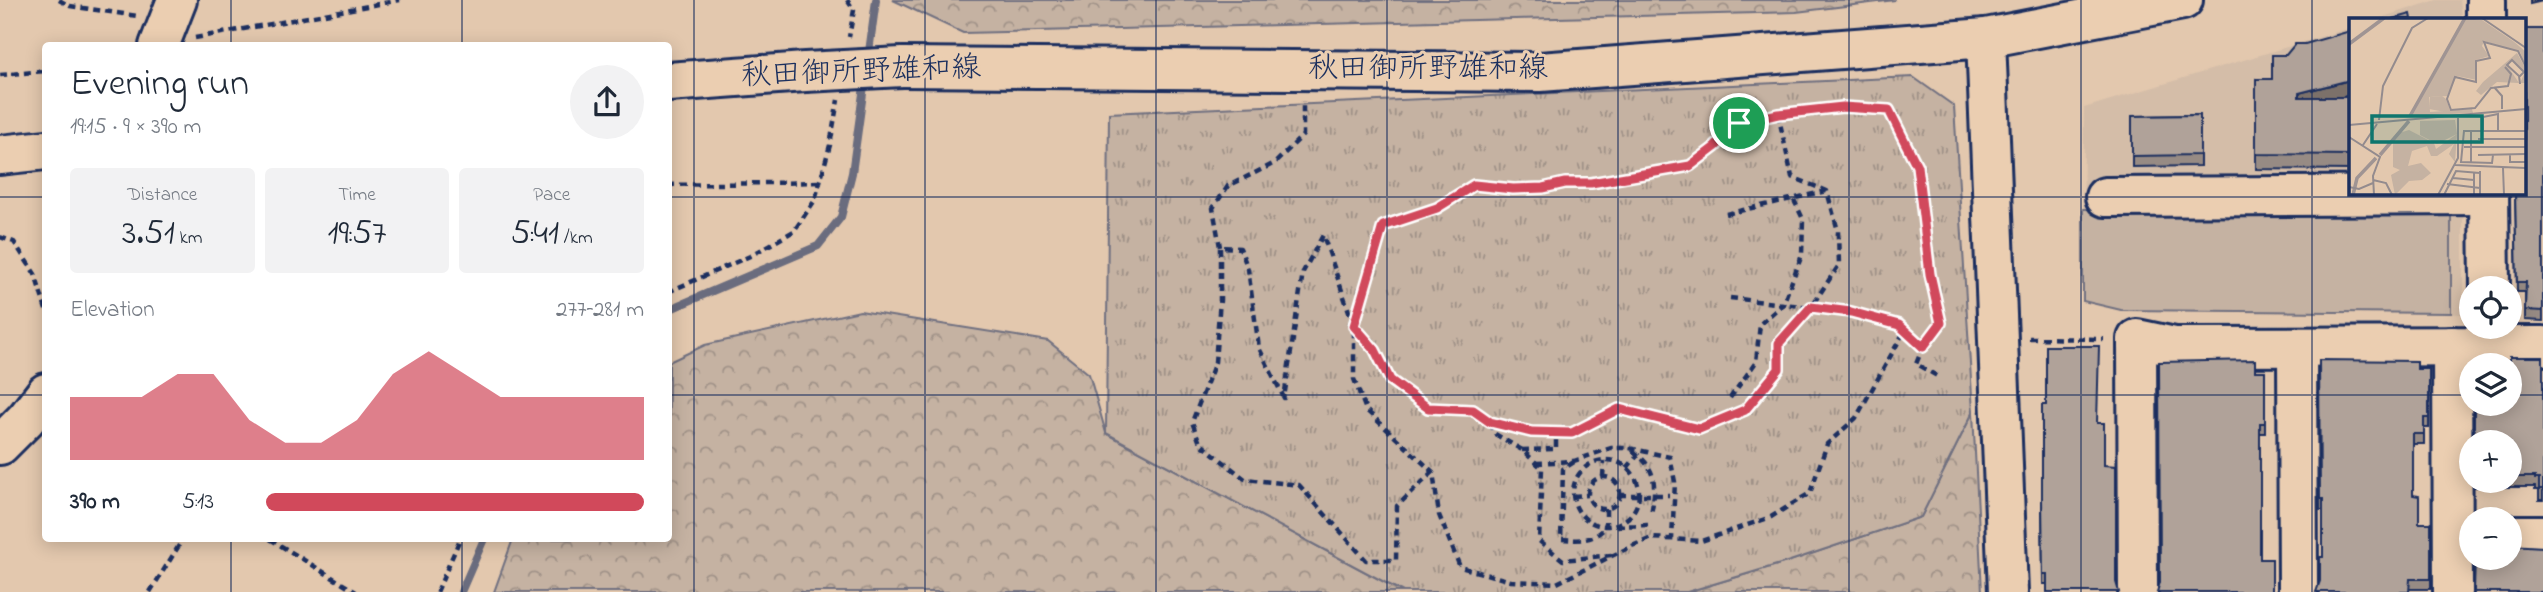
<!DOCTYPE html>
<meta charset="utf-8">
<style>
body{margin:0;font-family:"Indie Flower","Klee One",sans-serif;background:#f2f2f3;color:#1f2937;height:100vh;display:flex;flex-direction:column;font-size:26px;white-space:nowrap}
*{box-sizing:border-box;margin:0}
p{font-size:23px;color:#747a83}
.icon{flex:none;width:38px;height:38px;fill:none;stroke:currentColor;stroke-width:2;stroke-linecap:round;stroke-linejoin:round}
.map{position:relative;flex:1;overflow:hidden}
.drawer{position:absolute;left:42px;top:42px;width:630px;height:500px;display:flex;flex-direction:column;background:#fff;border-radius:7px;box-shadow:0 4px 18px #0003}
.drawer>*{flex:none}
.controls{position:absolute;left:2459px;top:276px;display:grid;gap:14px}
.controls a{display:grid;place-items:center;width:63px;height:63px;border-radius:50%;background:#fff;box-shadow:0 4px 18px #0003;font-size:35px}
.pin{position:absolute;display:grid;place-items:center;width:60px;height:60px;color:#fff;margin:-30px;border:4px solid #fff;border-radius:50%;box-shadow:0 2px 7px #0007}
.round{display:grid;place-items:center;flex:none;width:74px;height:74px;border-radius:37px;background:#f2f2f3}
.overview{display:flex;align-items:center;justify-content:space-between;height:119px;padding:0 28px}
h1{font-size:38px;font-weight:600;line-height:52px}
.metrics{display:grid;grid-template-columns:repeat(3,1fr);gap:10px;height:119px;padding:7px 28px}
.metrics div{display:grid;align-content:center;border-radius:7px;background:#f2f2f3;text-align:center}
.metrics b{font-size:35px;font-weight:600}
.metrics small{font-size:19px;font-weight:400}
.metrics p{font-size:19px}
.chart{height:196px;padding:14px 28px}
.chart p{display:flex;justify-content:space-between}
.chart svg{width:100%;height:126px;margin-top:7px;fill:#d1495b;opacity:.7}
ul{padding:0 28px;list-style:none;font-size:23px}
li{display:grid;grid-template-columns:112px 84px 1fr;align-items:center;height:52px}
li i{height:18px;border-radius:9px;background:#d1495b}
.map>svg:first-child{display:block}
.built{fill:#d4bda8}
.green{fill:#c5b2a2;stroke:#707080;stroke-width:2}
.forest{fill:url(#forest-crowns);stroke:#707080;stroke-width:2}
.park{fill:url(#park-tufts);stroke:#707080;stroke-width:2}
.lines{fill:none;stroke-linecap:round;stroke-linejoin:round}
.stream{stroke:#6a6c7e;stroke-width:8}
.minor-casing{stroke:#1b2f5e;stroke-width:44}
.major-casing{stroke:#1b2f5e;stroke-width:44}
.path{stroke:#1b2f5e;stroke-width:4.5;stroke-dasharray:7 5;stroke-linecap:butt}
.minor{stroke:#ebceb1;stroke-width:38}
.major{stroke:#ebceb1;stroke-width:38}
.major-bridge-casing{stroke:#1b2f5e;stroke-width:44;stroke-linecap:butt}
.major-bridge{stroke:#ebceb1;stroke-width:38}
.wall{fill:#978b84;stroke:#1b2f5e;stroke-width:2}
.shaded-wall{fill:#7b716b;stroke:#1b2f5e;stroke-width:2}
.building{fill:#b0a299;stroke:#1b2f5e;stroke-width:2}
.route-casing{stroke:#fff;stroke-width:14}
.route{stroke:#d1495b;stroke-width:9}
.grid{fill:none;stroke:#1b2f5e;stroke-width:2;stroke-opacity:0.55}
.labels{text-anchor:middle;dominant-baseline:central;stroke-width:6;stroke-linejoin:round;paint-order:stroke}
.street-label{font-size:30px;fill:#1b2f5e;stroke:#ebceb1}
.inset-river{fill:none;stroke:#9f9493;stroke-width:3.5}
.inset-road{fill:none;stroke:#938b8e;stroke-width:2}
.view{fill:#0f766e;fill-opacity:0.15;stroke:#0f766e;stroke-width:3.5}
.inset-edge{fill:none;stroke:#1b2f5e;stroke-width:3.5}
</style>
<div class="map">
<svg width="2543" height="592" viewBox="0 0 2543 592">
<defs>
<pattern id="forest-crowns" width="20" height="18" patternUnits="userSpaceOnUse" patternTransform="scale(1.75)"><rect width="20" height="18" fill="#c5b2a2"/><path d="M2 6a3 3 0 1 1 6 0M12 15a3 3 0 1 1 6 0" fill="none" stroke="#9f9187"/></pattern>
<pattern id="park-tufts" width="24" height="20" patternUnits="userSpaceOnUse" patternTransform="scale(1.75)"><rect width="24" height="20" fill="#c5b2a2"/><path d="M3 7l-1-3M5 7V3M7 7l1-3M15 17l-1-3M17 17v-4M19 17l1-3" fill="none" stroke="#9f9187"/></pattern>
</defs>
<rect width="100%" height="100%" fill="#e3c8ae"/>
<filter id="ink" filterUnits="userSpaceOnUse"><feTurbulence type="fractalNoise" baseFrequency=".0143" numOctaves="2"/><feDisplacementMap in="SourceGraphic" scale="14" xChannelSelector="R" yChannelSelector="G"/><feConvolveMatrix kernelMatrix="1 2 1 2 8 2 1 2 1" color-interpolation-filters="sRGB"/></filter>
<g filter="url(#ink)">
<g class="built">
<polygon points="2437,0 2460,0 2462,19 2377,19"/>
<polygon points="2350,28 2350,192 2463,193 2463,314 2121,310 2083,301 2084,108"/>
</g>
<polygon class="green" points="2451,207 2451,313 2121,310 2083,301 2083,209"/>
<g class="forest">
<polygon points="893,0 1895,0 1796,12 963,33"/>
<polygon points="860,311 1048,341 1089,374 1106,433 1403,592 494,592 513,539 668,539 669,362 705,345"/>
<polygon points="1973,412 1982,592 1687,592 1790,561 1921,517"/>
</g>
<polygon class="park" points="1913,77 1954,106 1973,412 1921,517 1790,561 1687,592 1403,592 1106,433 1109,113"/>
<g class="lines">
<g class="stream">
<polyline points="868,59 876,0"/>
<polyline points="668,310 818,246 841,217 852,173 865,79"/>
<polyline points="461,592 484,539"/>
</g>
<g class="minor-casing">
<g id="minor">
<polyline points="2486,0 2486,19"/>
<polyline points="1986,38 2008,592"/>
<polyline points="159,46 177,0"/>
<polyline points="2489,192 2490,289"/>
<polyline points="2105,197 2489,195"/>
<polyline points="2452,346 2453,592"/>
<polyline points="2297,348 2298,592"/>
<polyline points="0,445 26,419 46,393"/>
<polyline points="2510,535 2543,535"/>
<polyline points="2138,592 2137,339 2175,347 2543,346"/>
</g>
</g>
<g class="major-casing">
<g id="major">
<polyline points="902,67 1540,72 1986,38 2183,0"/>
<polyline points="668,82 805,72"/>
<polyline points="0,155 46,150"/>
</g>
</g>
<g class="path">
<polyline points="59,0 70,6 137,16"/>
<polyline points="847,0 854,10 849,37"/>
<polyline points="195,38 400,0"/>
<polyline points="0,75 46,71"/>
<polyline points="1778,114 1792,177 1827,191 1838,231 1839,265 1811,307 1851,312 1899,325 1923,347"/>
<polyline points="668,185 820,182"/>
<polyline points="1726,214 1826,191"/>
<polyline points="0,237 14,242 35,274 46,310"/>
<polyline points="1220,247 1213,208 1228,186 1275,163 1303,135 1303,101"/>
<polyline points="668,292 750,256 794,231 815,200 830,145 838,100"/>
<polyline points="1730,298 1810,307"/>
<polyline points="1811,307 1779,343 1779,369 1745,410 1699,429 1619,409 1571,433 1531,432 1490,422 1473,410 1428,408 1390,380 1375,350 1354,326 1383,226 1437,208 1474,185 1513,189 1543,188 1565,183 1591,183 1690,166 1715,147 1739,123 1778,114 1843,107 1889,110 1917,166 1930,274 1941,323 1923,347 1916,364 1937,376"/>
<polyline points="2029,338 2104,339"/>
<polyline points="1730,398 1756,362 1760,324 1783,304 1802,255 1803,219 1794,200"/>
<polyline points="1490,423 1495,434 1522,450 1542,468 1539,541 1563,560 1611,555"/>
<polyline points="1522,450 1556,449 1556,433"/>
<path d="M1633,451c25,18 23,36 18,63"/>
<circle cx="1606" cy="493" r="33"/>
<path d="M1574,462l-11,7 -2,70c19,1 31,3 45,-12"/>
<polyline points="1536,463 1574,461 1611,448 1629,448 1670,457 1675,482 1672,539"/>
<polyline points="1627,468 1638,455"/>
<polyline points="1433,472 1397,506 1396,560 1366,560 1299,485 1245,479 1200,443 1192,422 1215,362 1220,300 1220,247 1240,248 1248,269 1259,348 1284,398 1303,272 1323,235 1354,326 1354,379 1366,410 1433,472 1439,515 1460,567 1511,581 1557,583 1632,546"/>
<polyline points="1603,477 1604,461"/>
<circle cx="1604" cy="493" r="16"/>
<polyline points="1619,495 1669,495"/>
<polyline points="1573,496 1588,495"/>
<polyline points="1606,509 1606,526"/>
<polyline points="1617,526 1648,525"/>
<polyline points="270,539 356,592"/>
<polyline points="1632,546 1652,538 1701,541 1771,517 1810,493 1827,444 1856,418 1905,330"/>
<polyline points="150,592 183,539"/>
<polyline points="437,592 460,539"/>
</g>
<use href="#minor" class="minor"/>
<use href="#major" class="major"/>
<g class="major-bridge-casing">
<polyline id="major-bridge" points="805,72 902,67"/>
</g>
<use href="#major-bridge" class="major-bridge"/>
</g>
<g class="wall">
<polygon points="2543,29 2543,321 2525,320 2525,292 2517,292 2515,192"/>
<polygon points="2256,79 2350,95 2341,97 2350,97 2350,170 2256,169"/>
<polygon points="2200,115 2200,166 2132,167 2132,116"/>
<polygon points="2543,357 2543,500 2539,500 2539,490 2535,490 2535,487 2474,487 2474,481 2510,481 2510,443"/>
<polygon points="2319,360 2417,369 2429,369 2429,428 2424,428 2424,444 2413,444 2413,495 2419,523 2431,523 2431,589 2410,589 2320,582 2323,557 2323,510 2320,510"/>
<polygon points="2255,371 2265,371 2265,433 2260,433"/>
<polygon points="2046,405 2047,584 2043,584 2042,508"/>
</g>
<g class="shaded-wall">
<polygon points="2530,0 2543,0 2543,1 2530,4"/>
<polygon points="2350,80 2350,95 2299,108 2299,93"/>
</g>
<g class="building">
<polygon points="2411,14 2412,19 2393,19"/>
<polygon points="2524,29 2543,29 2543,311 2525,310 2526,282 2517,282 2515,192 2524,192"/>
<polygon points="2350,31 2350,80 2299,93 2299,97 2350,97 2350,155 2256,154 2256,79 2272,79 2272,55 2286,55 2295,44 2305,44"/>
<polygon points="2200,115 2200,155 2132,156 2132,116"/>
<polygon points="2046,346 2099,346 2097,423 2104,423 2104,465 2116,466 2116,582 2119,592 2047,592 2047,574 2043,574 2042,497 2042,405 2046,405"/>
<polygon points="2510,357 2543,357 2543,489 2539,489 2539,479 2535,479 2535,477 2510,477 2510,443 2474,443 2474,404 2510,404"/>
<polygon points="2255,360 2255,371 2265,371 2265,423 2260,423 2260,559 2272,559 2272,592 2157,592 2160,582 2159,362"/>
<polygon points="2319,360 2417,361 2417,369 2429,369 2429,418 2424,418 2424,434 2413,434 2413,495 2419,496 2419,523 2431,523 2431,579 2410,579 2409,592 2316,592 2320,581 2320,557 2323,557 2323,499 2320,499"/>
<polygon points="2510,545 2543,547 2543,592 2474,592 2475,558 2510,558"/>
</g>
</g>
<g class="lines" filter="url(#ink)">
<g class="route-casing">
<polygon id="route" points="1843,107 1889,110 1917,166 1930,274 1941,323 1923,347 1899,325 1851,312 1811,307 1779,343 1779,369 1745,410 1699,429 1619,409 1572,433 1531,432 1490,422 1473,410 1428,408 1390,380 1375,350 1354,326 1383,226 1437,208 1474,185 1513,189 1543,188 1565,183 1591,183 1690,166 1715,147 1739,123 1778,114"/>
</g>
<use href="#route" class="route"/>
</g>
<path class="grid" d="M231,0v46M462,0v46M694,0v592M925,0v592M1156,0v592M1387,0v592M1618,0v592M1849,0v592M2081,0v592M2312,0v592M0,197h46M668,197h1875M0,395h46M668,395h1803M2510,395h33M231,539v53M462,539v53"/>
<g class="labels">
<g class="street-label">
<text x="1428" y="70">秋田御所野雄和線</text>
<text transform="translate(861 73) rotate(-2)">秋田御所野雄和線</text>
</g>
</g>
<g transform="translate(2349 18)">
<rect width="177" height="177" fill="#e3c8ae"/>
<path d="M168,35l9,16v14h-6l5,-11 -13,-13 -5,6 12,18 -22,-1 -16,13 -5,-4 7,-9z" fill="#c5b2a2"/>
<path d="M117,0l16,2 31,21 13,11v14l-6,-14 -36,-11 -2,5 7,10 -13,4 1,20 -20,-4 -10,20 -18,1 1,15 42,-3 1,4 -62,3zM60,112l25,13 2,6 21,-15 -2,28 -6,-8 5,-10 -17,12h-6l-4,-10 -15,5 -4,15 13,-3 10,10 -9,7 -13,1 -14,14 -4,-20 9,-5 -7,-3v-23l3,-10z" fill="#c5b2a2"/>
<path d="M93,78l4,3 5,14 -22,-4 1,-12zM71,103l35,-1 2,14 -20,10 -17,-9z" fill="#c5b2a2"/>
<path class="inset-river" d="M0,26l35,-26M61,98l55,-98M31,137l29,-34M4,177l4,-17 19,-20"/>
<path class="inset-road" d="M133,0l44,30M156,49l6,7 -3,12 -17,2 -16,20 -24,2 -4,-11 8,-22 21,5v-21l14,-3 -6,-16 34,9 8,16M170,59l5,-5 -12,-12 -5,5 12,11 1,8M145,69l8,9v13M30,102l4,-34 29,-58 16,-10M0,107l177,-16M122,113v32M134,113v-14l15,-3v17M0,119l31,20 -7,19 1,19M129,121h48M14,127l14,-21M115,129h62M129,137l48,-1M144,137l-1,8 -31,-1 3,-31h62M161,137v7h16M106,147l71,3M154,150l1,27M131,153v24M125,155v22M104,160l21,2M24,162l13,3 6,12M98,166l33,4M0,169l10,2 14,-6M89,177l20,-37v-40M95,177l12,-24 24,2"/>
<path class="view" d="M23,98h110v26h-110z"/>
<rect width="177" height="177" class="inset-edge"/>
</g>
</svg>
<div class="controls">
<a><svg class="icon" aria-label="locate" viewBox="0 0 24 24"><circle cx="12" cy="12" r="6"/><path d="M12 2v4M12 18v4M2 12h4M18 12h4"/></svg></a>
<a><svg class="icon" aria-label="layers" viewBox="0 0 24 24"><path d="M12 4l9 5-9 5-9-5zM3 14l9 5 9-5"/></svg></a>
<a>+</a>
<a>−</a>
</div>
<div class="pin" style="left:1739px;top:123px;background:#1e9e55"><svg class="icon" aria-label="arrive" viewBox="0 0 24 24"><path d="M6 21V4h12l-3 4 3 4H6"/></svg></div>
<section class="drawer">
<div class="overview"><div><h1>Evening run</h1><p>19:15 · 9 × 390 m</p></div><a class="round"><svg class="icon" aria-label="share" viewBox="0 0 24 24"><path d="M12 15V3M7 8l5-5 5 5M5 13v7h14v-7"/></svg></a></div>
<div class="metrics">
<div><p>Distance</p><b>3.51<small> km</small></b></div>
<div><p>Time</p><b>19:57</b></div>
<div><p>Pace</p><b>5:41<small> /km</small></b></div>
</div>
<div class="chart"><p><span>Elevation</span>277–281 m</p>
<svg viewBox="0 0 160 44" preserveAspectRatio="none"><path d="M0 44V22L10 22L20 22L30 14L40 14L50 30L60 38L70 38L80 30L90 14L100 6L110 14L120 22L130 22L140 22L150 22L160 22V44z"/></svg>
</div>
<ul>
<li><b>390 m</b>5:13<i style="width:100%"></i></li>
</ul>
</section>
</div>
